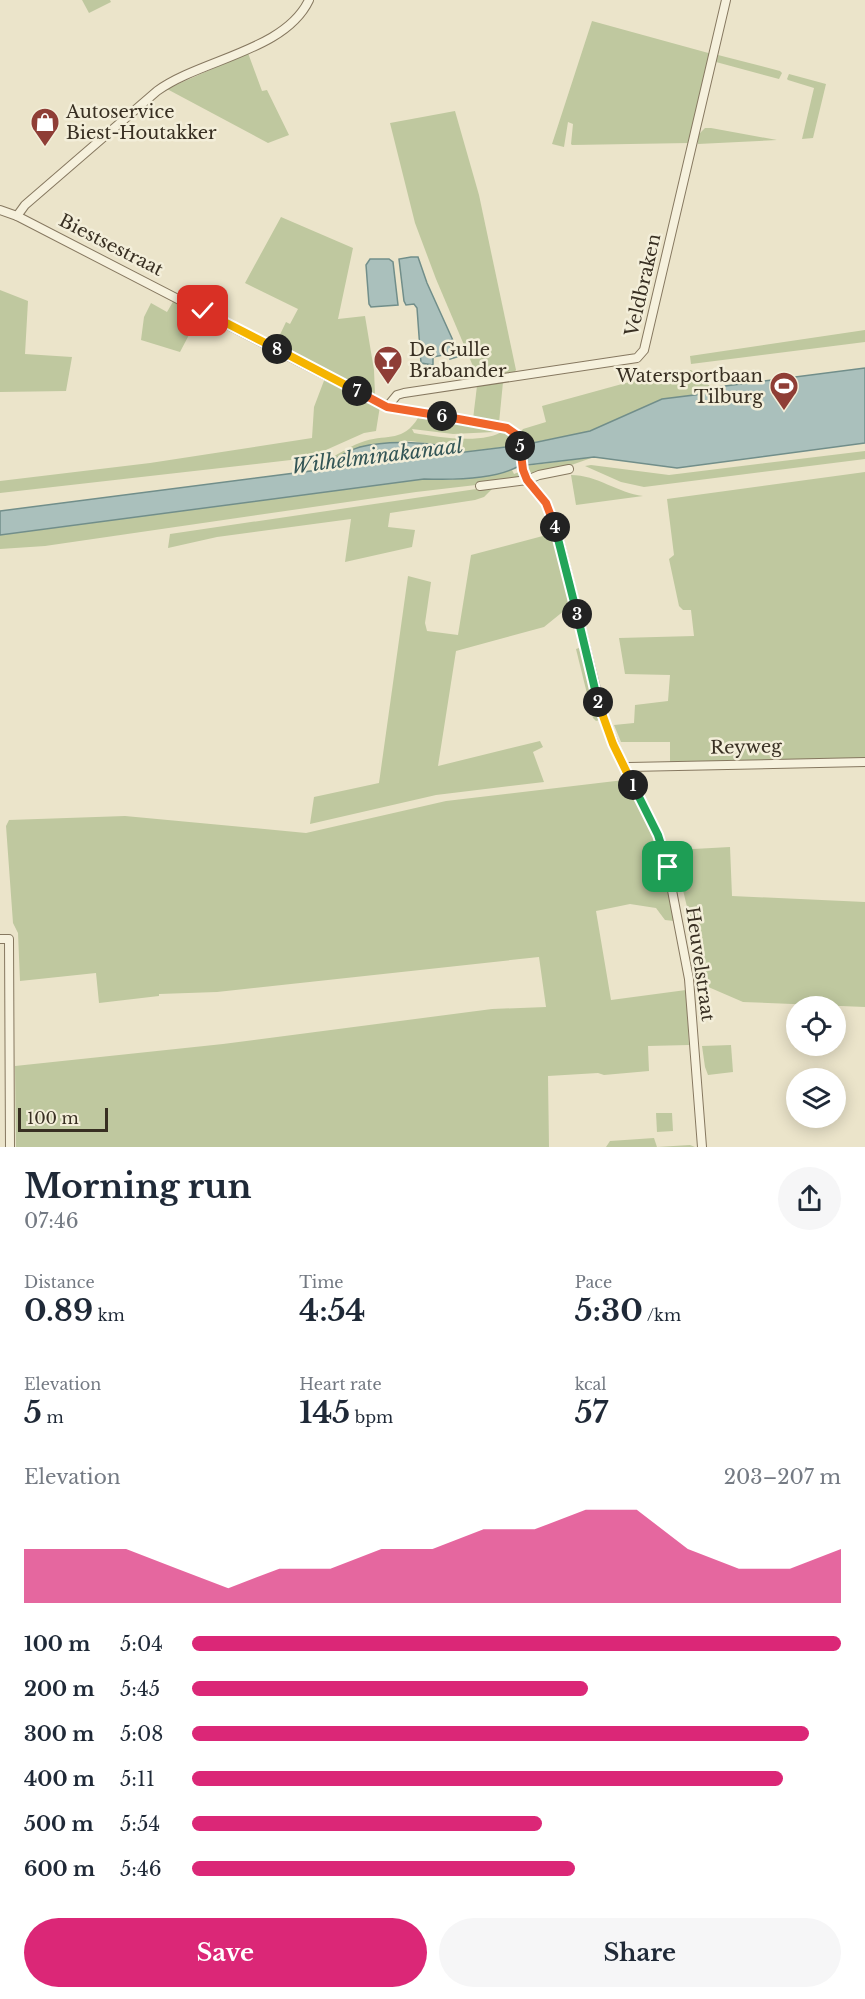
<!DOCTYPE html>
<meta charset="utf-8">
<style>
body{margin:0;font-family:"Libre Baskerville",serif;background:#f6f6f7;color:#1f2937;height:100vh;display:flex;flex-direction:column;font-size:22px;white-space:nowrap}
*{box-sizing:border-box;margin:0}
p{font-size:20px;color:#747a83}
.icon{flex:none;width:33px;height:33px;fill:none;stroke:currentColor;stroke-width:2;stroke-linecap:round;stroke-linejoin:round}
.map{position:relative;height:1147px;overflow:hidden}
.details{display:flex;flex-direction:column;background:#fff;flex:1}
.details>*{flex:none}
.buttons{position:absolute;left:786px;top:996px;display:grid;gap:12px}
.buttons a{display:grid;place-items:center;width:60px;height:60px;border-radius:50%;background:#fff;box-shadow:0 3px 15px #0003;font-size:30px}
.scale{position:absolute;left:18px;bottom:15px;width:90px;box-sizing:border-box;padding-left:6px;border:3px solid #382f22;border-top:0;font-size:16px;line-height:21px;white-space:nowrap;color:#382f22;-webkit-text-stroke:4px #f3eed9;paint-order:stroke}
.pin{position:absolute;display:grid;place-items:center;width:51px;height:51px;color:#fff;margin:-26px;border-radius:12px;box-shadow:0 3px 9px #0006}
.km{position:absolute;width:30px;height:30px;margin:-15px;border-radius:50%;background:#222;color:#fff;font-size:16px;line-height:30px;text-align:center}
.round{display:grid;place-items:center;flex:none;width:63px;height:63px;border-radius:32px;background:#f6f6f7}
.overview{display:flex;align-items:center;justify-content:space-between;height:102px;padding:0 24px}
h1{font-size:33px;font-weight:700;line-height:45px}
.stats{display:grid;grid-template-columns:repeat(3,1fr);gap:9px;height:102px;padding:6px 24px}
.stats div{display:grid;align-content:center}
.stats b{font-size:30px;font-weight:700}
.stats small{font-size:16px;font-weight:400}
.stats p{font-size:16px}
.chart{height:168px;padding:12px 24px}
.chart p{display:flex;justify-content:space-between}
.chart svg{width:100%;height:108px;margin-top:6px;fill:#db2777;opacity:.7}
.button{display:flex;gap:12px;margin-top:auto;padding:12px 24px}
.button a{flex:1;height:69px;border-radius:36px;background:#db2777;color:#fff;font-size:24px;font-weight:700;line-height:69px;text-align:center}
.button a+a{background:#f6f6f7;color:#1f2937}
ul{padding:0 24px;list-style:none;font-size:20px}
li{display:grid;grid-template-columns:96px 72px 1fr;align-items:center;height:45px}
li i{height:15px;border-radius:8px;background:#db2777}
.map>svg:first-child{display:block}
.green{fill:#bfc89f}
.water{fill:#aac0bc;stroke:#718e8a;stroke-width:1.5}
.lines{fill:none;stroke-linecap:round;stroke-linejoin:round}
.minor-casing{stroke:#867860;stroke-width:10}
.minor{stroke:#f6f1dd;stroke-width:8}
.split-1-casing{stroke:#fff;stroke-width:12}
.split-2-casing{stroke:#fff;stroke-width:12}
.split-3-casing{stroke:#fff;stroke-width:12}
.split-4-casing{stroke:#fff;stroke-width:12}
.split-5-casing{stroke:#fff;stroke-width:12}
.split-6-casing{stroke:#fff;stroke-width:12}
.split-7-casing{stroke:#fff;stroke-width:12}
.split-8-casing{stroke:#fff;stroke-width:12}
.split-9-casing{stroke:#fff;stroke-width:12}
.split-1{stroke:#22a559;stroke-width:8}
.split-2{stroke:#f5b400;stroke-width:8}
.split-3{stroke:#22a559;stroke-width:8}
.split-4{stroke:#22a559;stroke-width:8}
.split-5{stroke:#f0652b;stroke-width:8}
.split-6{stroke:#f0652b;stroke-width:8}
.split-7{stroke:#f0652b;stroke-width:8}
.split-8{stroke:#f5b400;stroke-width:8}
.split-9{stroke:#f5b400;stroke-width:8}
.labels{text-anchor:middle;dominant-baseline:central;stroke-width:5;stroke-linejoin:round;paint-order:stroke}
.poi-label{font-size:18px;fill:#382f22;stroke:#f3eed9;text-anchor:start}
.street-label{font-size:18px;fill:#382f22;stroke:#f3eed9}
.water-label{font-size:20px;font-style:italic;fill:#335556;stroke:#f3eed9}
</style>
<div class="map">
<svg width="865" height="1147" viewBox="0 0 865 1147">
<rect width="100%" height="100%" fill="#ebe4ca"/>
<g class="green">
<polygon points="82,0 110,0 111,2 89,13"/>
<polygon points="592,21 712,54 689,143 572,145 571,144 573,124 568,122 564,147 552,144"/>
<polygon points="248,53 262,91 267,90 289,135 268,143 167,89"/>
<polygon points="718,55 780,71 782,73 779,79 716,62"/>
<polygon points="789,74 826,84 813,138 802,139 814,88 788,80 787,79"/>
<polygon points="455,111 479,195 516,370 514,373 478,378 436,279 415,223 390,123"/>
<polygon points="705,128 711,128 777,140 698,144 698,135"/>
<polygon points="281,217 353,248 338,319 365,316 374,370 375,394 276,343 286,322 290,324 298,309 245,283"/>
<polygon points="0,290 28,301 25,354 72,357 66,391 0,392"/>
<polygon points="174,300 200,314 180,352 141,340 144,317 151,303 167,312"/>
<polygon points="865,330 865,342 691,364 690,356"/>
<polygon points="691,370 717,392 662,399 590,431 526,444 525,440 521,439 520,433 523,429 546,422 542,406 662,373"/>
<polygon points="325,378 380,406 376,431 364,433 308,458 0,493 0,481 150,463 312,438 314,407"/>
<polygon points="503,382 499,423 473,419 477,386"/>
<path d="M418,418l80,12 -4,2 -41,2 -41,-5 2,4c23,4 72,12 90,-3l6,1 6,10 -3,1v4l-57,7 -1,-6 -45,-6 -29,3 -55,20v-3c12,-7 26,-16 39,-20 24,-7 38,1 53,-23z"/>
<polygon points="865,451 865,459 644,487 621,482 585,466 591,465 669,475"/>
<polygon points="594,457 563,468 532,474 526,466"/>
<polygon points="512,470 514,474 521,471 519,478 510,481 416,492 45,546 0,549 0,535 425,479 449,480"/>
<polygon points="865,472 865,759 670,763 670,742 621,742 614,725 634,723 635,705 668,701 670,675 625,674 619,638 694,636 691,610 683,610 679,606 669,559 674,555 667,499"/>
<path d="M571,475c26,0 47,18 72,21l-67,9z"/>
<polygon points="490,487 493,488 484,497 475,500 390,513 388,527 415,530 412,547 345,562 351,519 217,537 168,548 170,534"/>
<polygon points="554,533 573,612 565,610 544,627 456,651 438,766 540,741 543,747 533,752 544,782 436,795 310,824 314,797 379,783 408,576 431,582 425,623 427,631 458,635 471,555"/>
<polygon points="582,647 600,720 596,721 593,718 576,649"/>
<polygon points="624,780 632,791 658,849 674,921 665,920 656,908 630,904 596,911 611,1000 686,990 689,1045 648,1046 649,1071 604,1075 598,1073 548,1076 549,1147 16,1147 15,1066 223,1044 492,1009 546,1007 539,957 217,992 159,994 159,996 99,1003 96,973 20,981 18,933 13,923 6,826 9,820 125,816 306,833 446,801"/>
<polygon points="730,847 732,896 865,902 865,1007 743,1002 706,986 682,886 675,850"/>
<polygon points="731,1045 733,1072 708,1075 705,1067 702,1046"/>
<polygon points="656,1113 672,1113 673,1131 657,1132"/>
<polygon points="654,1138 657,1147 690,1145 695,1147 606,1147 610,1141"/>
</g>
<g class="water">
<polygon points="411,257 418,257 427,283 460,356 450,359 448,354 433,357 433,365 421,363 417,308 414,304 406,305 404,301 399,259"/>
<polygon points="370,259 389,259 393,262 398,305 371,307 369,304 366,265"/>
<path d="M865,368v75l-188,25 -83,-11 -75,9c-24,14 -67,14 -95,13l-424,56v-24l326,-42v-5c11,-6 23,-14 34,-17 32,-8 63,-4 95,0l2,6 66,-8 67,-14 72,-32 40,-5v-5z"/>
</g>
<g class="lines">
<g class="minor-casing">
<g id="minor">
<polyline points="0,210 17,216 387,407 507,428 517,435 523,470 527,480 546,503 557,532 603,717 621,761 658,835 666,859 689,979 702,1147"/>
<path d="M17,216l8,-11 132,-114c44,-32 128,-40 152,-91"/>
<polyline points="387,407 397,395 404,393 637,358 644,350 726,0"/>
<polyline points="480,486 527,480 539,475 569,469"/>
<polyline points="629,767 865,762"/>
<polyline points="0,939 9,939 10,1147"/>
</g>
</g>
<use href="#minor" class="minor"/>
</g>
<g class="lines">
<g class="split-1-casing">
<polyline id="split-1" points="633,785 658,835 668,867"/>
</g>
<g class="split-2-casing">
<polyline id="split-2" points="598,702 613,744 633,785"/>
</g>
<g class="split-3-casing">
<polyline id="split-3" points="577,614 598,702"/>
</g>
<g class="split-4-casing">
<polyline id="split-4" points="555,527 577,614"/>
</g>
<g class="split-5-casing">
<polyline id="split-5" points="520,446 523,470 527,480 546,503 555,527"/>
</g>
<g class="split-6-casing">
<polyline id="split-6" points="442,416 507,428 517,435 520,446"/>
</g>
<g class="split-7-casing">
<polyline id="split-7" points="357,391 387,407 442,416"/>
</g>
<g class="split-8-casing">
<polyline id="split-8" points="277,349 357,391"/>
</g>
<g class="split-9-casing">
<polyline id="split-9" points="203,311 277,349"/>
</g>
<use href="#split-1" class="split-1"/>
<use href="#split-2" class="split-2"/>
<use href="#split-3" class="split-3"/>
<use href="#split-4" class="split-4"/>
<use href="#split-5" class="split-5"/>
<use href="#split-6" class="split-6"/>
<use href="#split-7" class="split-7"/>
<use href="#split-8" class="split-8"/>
<use href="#split-9" class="split-9"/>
</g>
<defs>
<g id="shop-pin" transform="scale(1.5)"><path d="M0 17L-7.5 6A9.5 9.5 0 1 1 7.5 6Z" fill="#8f3e36" stroke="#f3eed9"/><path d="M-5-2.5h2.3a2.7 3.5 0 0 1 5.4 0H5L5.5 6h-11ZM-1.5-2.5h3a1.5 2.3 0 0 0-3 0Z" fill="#fff"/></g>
<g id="bar-pin" transform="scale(1.5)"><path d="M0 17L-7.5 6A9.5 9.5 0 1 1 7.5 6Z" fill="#8f3e36" stroke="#f3eed9"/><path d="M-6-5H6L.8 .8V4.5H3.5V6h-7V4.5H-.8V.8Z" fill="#fff"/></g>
<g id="stadium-pin" transform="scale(1.5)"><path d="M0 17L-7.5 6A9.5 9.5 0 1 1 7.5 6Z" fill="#8f3e36" stroke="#f3eed9"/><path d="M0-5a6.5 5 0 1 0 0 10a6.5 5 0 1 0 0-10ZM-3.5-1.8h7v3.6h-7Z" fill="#fff"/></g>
</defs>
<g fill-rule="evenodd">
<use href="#shop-pin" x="45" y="122"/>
<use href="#bar-pin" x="388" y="360"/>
<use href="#stadium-pin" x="784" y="386"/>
</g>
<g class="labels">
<g class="poi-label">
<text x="66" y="112">Autoservice<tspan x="66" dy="21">Biest-Houtakker</tspan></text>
<text x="409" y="350">De Gulle<tspan x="409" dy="21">Brabander</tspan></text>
<text x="763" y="376" text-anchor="end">Watersportbaan<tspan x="763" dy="21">Tilburg</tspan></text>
</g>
<g class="street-label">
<text transform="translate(111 245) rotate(27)">Biestsestraat</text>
<text transform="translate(643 285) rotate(-77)">Veldbraken</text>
<text transform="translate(746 747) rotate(-1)">Reyweg</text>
<text transform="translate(700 964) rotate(82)">Heuvelstraat</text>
</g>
<g class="water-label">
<text transform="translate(377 456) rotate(-7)">Wilhelminakanaal</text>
</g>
</g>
</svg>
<div class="buttons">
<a><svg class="icon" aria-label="locate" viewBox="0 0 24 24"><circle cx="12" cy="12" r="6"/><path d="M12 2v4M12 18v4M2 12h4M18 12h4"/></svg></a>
<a><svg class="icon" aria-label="layers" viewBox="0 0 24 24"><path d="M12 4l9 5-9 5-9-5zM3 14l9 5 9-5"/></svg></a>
</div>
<div class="scale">100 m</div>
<div class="pin" style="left:668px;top:867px;background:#1e9e55"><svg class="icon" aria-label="arrive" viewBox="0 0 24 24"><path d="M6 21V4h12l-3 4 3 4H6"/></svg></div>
<div class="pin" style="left:203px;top:311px;background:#d93025"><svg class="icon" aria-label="check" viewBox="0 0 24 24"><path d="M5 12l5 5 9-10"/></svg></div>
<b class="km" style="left:633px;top:785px">1</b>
<b class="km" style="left:598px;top:702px">2</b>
<b class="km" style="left:577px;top:614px">3</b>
<b class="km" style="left:555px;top:527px">4</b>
<b class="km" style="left:520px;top:446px">5</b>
<b class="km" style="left:442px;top:416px">6</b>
<b class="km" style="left:357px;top:391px">7</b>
<b class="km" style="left:277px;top:349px">8</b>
</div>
<section class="details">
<div class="overview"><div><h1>Morning run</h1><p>07:46</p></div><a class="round"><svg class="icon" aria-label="share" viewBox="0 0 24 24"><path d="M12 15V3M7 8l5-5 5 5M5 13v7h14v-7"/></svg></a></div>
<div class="stats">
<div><p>Distance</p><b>0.89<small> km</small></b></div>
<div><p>Time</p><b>4:54</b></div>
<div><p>Pace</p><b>5:30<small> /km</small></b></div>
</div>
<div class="stats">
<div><p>Elevation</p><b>5<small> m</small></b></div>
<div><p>Heart rate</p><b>145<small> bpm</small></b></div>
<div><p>kcal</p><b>57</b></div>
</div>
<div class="chart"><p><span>Elevation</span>203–207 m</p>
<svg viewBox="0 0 160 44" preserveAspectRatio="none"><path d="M0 44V22L10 22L20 22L30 30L40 38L50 30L60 30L70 22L80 22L90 14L100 14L110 6L120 6L130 22L140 30L150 30L160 22V44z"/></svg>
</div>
<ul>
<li><b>100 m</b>5:04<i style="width:100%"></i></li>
<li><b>200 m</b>5:45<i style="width:61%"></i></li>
<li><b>300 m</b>5:08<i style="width:95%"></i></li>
<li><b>400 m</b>5:11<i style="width:91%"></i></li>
<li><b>500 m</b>5:54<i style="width:54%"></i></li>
<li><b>600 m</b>5:46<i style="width:59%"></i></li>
</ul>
<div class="button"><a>Save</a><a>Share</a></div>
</section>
